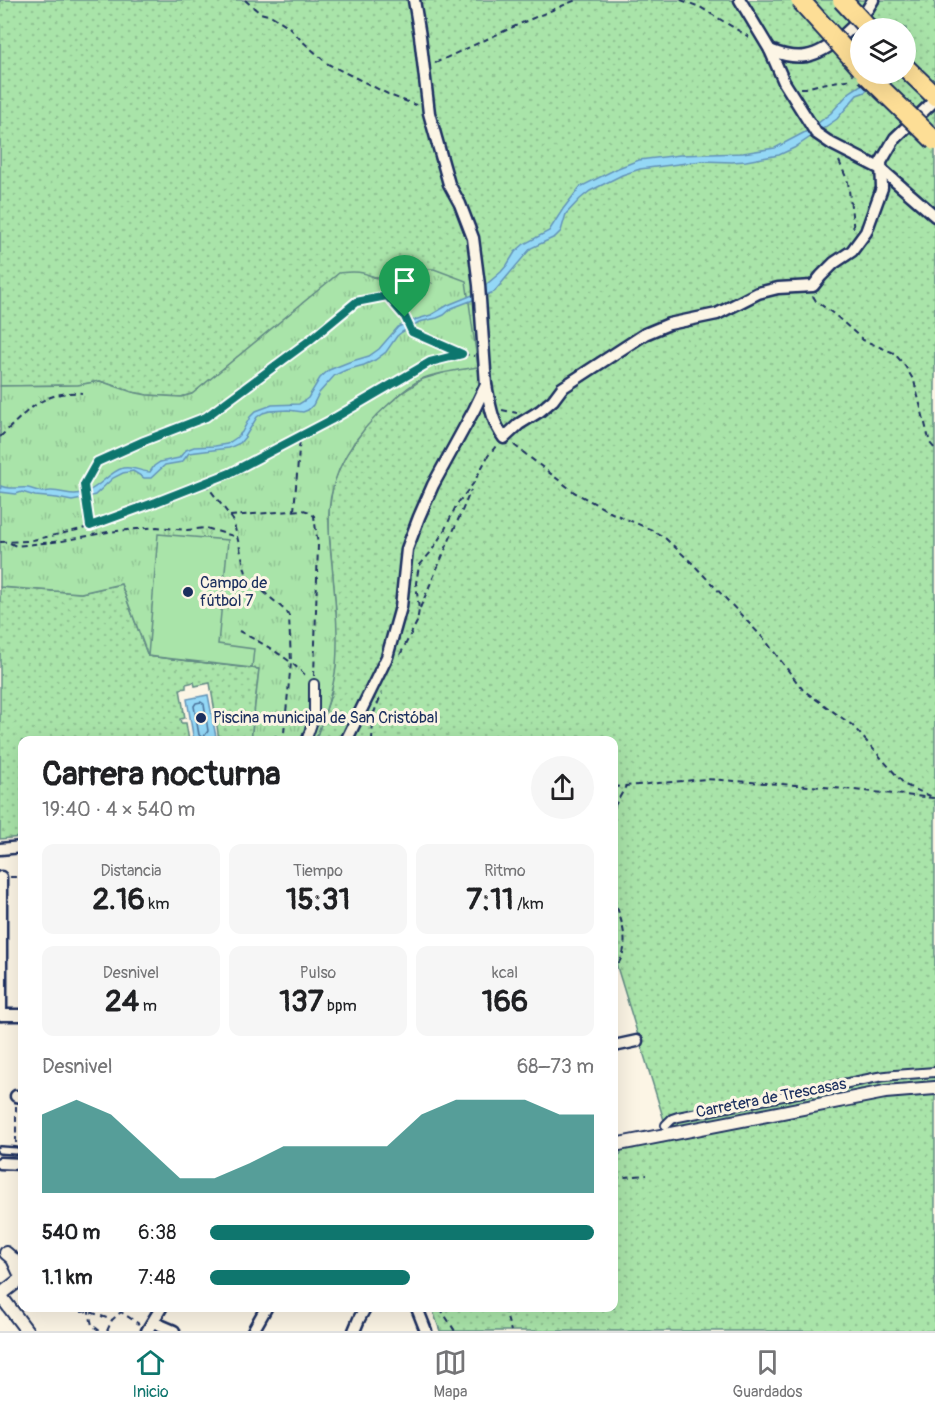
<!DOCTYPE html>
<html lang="es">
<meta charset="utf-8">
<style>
body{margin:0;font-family:Pangolin,sans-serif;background:#f6f6f6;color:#202124;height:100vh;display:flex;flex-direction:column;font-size:22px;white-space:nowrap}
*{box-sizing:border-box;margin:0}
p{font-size:20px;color:#757577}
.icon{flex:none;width:33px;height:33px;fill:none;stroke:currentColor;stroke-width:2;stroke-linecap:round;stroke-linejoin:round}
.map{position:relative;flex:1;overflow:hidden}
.drawer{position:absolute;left:18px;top:736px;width:600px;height:576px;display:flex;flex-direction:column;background:#fff;border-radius:12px;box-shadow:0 6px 24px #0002}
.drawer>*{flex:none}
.buttons{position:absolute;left:850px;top:18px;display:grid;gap:12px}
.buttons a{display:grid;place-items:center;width:66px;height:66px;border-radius:50%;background:#fff;box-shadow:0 6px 24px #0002;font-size:30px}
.pin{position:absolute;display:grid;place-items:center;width:51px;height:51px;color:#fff;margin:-62px -26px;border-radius:50% 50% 50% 0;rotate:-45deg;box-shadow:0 0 6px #0007}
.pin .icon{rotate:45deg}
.round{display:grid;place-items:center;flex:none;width:63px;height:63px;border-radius:32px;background:#f6f6f6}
.headline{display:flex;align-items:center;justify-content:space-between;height:102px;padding:0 24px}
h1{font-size:33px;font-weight:800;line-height:45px}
.metrics{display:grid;grid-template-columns:repeat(3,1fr);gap:9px;height:102px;padding:6px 24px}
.metrics div{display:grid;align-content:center;border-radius:12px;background:#f6f6f6;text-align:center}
.metrics b{font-size:30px;font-weight:800}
.metrics small{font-size:16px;font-weight:400}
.metrics p{font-size:16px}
.chart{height:168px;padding:12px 24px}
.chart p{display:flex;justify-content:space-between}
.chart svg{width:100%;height:108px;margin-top:6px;fill:#0f766e;opacity:.7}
ul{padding:0 24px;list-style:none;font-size:20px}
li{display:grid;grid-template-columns:96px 72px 1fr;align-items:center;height:45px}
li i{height:15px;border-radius:8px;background:#0f766e}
.tabs{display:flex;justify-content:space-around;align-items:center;height:84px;border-top:2px solid #e0e0e0;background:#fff;font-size:16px;color:#757577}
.tabs a{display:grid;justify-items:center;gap:3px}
.tabs .active{color:#0f766e}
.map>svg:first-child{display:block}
.grass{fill:url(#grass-dots);stroke:#628a84;stroke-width:1.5;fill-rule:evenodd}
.park{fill:url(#park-tufts);stroke:#628a84;stroke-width:1.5}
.garden{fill:#a9e4a9;stroke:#628a84;stroke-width:1.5}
.water{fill:#94d8f6;stroke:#6494b9;stroke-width:1.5}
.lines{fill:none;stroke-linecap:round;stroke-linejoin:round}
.shore{stroke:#4b739b;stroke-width:1.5}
.service-casing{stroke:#1b2f5e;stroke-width:10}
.pedestrian-casing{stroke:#1b2f5e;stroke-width:12}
.minor-casing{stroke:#1b2f5e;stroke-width:15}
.tertiary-casing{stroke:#1b2f5e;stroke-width:16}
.motorway-casing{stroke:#1b2f5e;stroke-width:22}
.path{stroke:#1b2f5e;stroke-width:2;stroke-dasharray:6 4.5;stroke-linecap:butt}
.service{stroke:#fcf5e5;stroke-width:5}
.pedestrian{stroke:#fcf5e5;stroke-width:8}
.minor{stroke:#fcf5e5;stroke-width:10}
.tertiary{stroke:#fcf5e5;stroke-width:12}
.motorway{stroke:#fdde96;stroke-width:18}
.motorway-bridge-casing{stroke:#1b2f5e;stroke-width:22;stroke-linecap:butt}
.motorway-bridge{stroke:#fdde96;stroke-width:18}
.route-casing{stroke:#fff;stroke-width:12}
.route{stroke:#0f766e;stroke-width:8}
.poi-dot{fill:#1b2f5e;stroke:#fcf5e5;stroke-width:2}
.labels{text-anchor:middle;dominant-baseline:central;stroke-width:6;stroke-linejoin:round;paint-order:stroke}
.poi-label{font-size:16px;fill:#1b2f5e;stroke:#fcf5e5;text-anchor:start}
.street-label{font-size:16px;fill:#1b2f5e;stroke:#fcf5e5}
</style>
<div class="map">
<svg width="935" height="1331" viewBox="0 0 935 1331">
<defs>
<pattern id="grass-dots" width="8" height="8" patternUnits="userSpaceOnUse" patternTransform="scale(1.5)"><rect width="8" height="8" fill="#a9e4a9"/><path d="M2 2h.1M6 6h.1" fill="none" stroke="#91c494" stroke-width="1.8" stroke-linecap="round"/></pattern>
<pattern id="park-tufts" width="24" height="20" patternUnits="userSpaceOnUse" patternTransform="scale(1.5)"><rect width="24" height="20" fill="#a9e4a9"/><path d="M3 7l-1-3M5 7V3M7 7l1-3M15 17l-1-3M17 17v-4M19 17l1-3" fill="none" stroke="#91c494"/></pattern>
</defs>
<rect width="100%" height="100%" fill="#fcf5e5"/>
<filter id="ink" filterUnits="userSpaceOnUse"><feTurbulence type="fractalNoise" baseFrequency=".0167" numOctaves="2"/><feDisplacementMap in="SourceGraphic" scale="12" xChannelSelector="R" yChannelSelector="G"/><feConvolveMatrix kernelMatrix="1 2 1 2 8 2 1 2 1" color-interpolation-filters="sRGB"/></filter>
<g filter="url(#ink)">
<g class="grass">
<path d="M0,0h935v1331h-495l-8,-23h182v-152l7,-2 -2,-14 48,-10 -53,-173v-216h-299l16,-46 5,-31v-52l-7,-80v-22l4,-25 10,-26 28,-40 31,-26 21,-14 20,-6 -24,-104c-19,8 -35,12 -55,5l-172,120 -11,3 -34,-2 -15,-3 -32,-11 -22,4 -78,1zM861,28h45v46h-45z"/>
<polygon points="121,584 148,656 259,669 251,741 219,741 216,718 220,716 219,711 215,712 210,683 195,686 194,682 186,684 186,688 180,689 185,718 180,719 181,723 186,723 189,741 22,741 22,837 0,839 0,587 81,593"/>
</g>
<path class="park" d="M419,269h15l32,12 12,86c-18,3 -37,5 -54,11 -12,5 -24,16 -33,24 -32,28 -59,64 -62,109 -1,18 1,36 3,54 3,34 7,68 4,101 -3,26 -12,50 -21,75h-64l8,-72 -111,-13 -27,-72 -40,9 -81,-6v-201l78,-1 22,-4 32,11 15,3 34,2 11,-3 147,-121c9,-1 16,-2 24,0 5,1 9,4 14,5 14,2 29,-3 42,-9z"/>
<polygon class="garden" points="158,534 228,540 218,644 254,649 252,668 148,656"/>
<g class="water">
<path d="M871,74h11l-17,18 -8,3 -20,24 -43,29 -15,7 -33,6 -14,1 -30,-1 -62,8 -18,6 -32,16 -10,8 -14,15 -5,17 -6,6 -24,11 -37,44 -42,16 -8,7 -7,3 -18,4 -17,10 -5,4 -11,16 -11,8 -11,5 -18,5 -11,5 -16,18 -6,12 -5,5 -5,2 -15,-2 -18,1 -7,2 -6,4 -12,20 -5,6 -11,5 -40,5 -7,9 -17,3 -14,13h-7l-11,-7 -10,2 -10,5 -18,17 -13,4 -10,2 -15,-3 -22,-2 -13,-4 -6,2 -16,-2 1,-6c9,4 18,1 27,2 5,1 9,3 14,4 3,0 6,-1 9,-1 15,0 21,7 37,0 13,-5 21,-19 35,-23 11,-2 18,4 27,4l4,-6 6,-4 19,-4 7,-8 8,-3 21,-1 12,-2 9,-6 6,-6 8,-15 6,-6 16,-6 27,-1 5,-3 4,-3 12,-20 9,-8 20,-8 20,-6 10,-7 19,-22 13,-6 20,-6 17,-10 27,-11 26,-22 6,-7 8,-13 9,-8 25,-13 14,-22 17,-22 38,-19 21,-8 41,-5 63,-2 32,-5 34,-18 22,-17 19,-21 11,-7z"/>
<polygon points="208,695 216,737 194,741 187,699"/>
</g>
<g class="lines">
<polygon class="shore" points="201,702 204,704 208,731 203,738 199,735 194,706 196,703"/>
<g class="service-casing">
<polyline id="service" points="0,1150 16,1151"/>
</g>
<g class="pedestrian-casing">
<g id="pedestrian">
<polyline points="306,741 314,718 314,684"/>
<polyline points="666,1125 672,1119 678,1117 878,1077 895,1075 935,1072"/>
</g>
</g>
<g class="minor-casing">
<g id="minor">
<polyline points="740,0 770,50 784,82 816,133 832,144 881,169 935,216"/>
<path d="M770,50c12,5 24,8 36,6 24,-4 56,-35 67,-56"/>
<path d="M486,385c4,20 6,37 18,53l15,-14 21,-13 13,-11 9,-12 83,-54 24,-10 48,-10 41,-21 20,-5 35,-2 8,-10 13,-13 18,-12 14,-19 16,-44 -1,-26 14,-24 40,-38"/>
<polyline points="346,741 387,657 401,607 407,549 419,517 433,485 474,410 486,385 479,285 473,238 460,204 449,184 429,113 420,36 414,0"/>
<polyline points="0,849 22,847"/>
<polyline points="1,877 1,1015"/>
<polyline points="0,1015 22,1015"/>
<polyline points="614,1046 637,1041"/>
<polyline points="16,1096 22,1097"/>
<polyline points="0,1163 22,1164"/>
<polyline points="417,1308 426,1331"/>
<polyline points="153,1322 174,1331"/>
<polyline points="147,1331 161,1308"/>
<polyline points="253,1331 266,1308"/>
<polyline points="354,1331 359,1319 365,1308"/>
</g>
</g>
<g class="tertiary-casing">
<g id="tertiary">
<polyline points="614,1145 885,1092 935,1088"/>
<polyline points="6,1253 13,1259 20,1274"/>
<polyline points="22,1278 0,1295 27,1331"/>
</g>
</g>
<g class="motorway-casing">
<polyline id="motorway" points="906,68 935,96"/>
</g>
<g class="path">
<polyline points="245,0 260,13 272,16 288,26 301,40 328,64 392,96 416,105"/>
<polyline points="681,0 700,7 749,37"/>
<polyline points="435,63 524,22 576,0"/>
<polyline points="801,88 806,88 821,84 852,79"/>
<polyline points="839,161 848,182 854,231"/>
<polyline points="813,296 816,301 835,315 863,340 894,353 905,366 914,381 930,443 935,449"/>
<polyline points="400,311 432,283"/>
<polyline points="502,410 517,413"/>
<path d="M0,437c26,-25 43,-47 82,-44"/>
<polyline points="514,445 574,492 612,513 652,530 665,538 692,563 765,640 803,690 852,725 905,785 935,798"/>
<polyline points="205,483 233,520 246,573 249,579 287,612 289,616 291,662 284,733"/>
<polyline points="294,511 300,437"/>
<polyline points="230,516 303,510 310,512 314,516 318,545 314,676"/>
<polyline points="90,525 84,485 97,462 144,441 206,417 310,340 356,302 387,296 405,317 412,332 462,354"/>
<polyline points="0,542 28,541 82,529 156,503 230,473 331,420 430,362 462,354 475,356"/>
<polyline points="10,543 16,546 62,541 108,532 157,527 187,530 206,528 237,537"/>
<polyline points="420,608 471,490"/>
<path d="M239,631c26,14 48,25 69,47"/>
<polyline points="400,655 417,622 419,610 416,583 419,566 431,552 445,529 457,504 473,484 488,456 496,446"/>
<polyline points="368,723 373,715 382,693"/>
<polyline points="275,741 276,732"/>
<polyline points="372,741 373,718"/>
<polyline points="614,787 706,779 824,787 934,798 935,800"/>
<polyline points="614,807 626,786"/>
<polyline points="10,877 22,877"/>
<path d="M614,897c6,22 18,46 4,67l-4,-1"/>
<polyline points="16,1143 16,1106"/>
<polyline points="614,1178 647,1175"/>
<polyline points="88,1308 92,1325 100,1331"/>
<polyline points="440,1308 455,1331"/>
<polyline points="504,1308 511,1331"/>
<polyline points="81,1312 88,1311 112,1320"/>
<polyline points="107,1331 112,1320 121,1312 139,1324"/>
</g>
<use href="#service" class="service"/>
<use href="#pedestrian" class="pedestrian"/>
<use href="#minor" class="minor"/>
<use href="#tertiary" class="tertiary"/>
<use href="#motorway" class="motorway"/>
<g class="motorway-bridge-casing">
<g id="motorway-bridge">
<polyline points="800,0 861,68"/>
<polyline points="842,0 868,28"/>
<polyline points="866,74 935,141"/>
</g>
</g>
<use href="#motorway-bridge" class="motorway-bridge"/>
</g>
</g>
<g class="lines" filter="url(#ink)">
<g class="route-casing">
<polygon id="route" points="387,296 405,317 412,332 462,354 430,362 331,420 230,473 156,502 90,526 84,485 97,462 144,441 206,417 310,340 356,302"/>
</g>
<use href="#route" class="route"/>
</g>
<g class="poi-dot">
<circle cx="188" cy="592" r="6"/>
<circle cx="201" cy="718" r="6"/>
</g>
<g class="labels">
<g class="poi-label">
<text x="200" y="583">Campo de<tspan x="200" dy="18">fútbol 7</tspan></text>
<text x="213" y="718">Piscina municipal de San Cristóbal</text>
</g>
<g class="street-label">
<text transform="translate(771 1098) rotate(-11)">Carretera de Trescasas</text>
</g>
</g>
</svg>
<div class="buttons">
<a><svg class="icon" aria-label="layers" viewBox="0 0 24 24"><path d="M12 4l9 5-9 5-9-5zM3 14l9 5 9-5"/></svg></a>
</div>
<div class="pin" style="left:405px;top:317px;background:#1e9e55"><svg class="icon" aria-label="arrive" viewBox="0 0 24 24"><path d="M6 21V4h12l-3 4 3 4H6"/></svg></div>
<section class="drawer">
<div class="headline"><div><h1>Carrera nocturna</h1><p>19:40 · 4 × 540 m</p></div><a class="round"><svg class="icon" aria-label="share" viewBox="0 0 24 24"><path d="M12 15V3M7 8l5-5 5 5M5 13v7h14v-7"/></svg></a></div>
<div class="metrics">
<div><p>Distancia</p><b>2.16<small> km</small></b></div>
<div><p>Tiempo</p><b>15:31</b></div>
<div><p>Ritmo</p><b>7:11<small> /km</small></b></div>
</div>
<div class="metrics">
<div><p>Desnivel</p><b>24<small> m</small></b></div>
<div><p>Pulso</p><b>137<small> bpm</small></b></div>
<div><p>kcal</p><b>166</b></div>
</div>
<div class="chart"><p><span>Desnivel</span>68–73 m</p>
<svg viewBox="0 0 160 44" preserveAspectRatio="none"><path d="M0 44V12L10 6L20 12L30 25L40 38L50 38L60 32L70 25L80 25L90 25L100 25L110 12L120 6L130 6L140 6L150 12L160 12V44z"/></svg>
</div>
<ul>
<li><b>540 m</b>6:38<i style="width:100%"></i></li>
<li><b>1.1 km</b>7:48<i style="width:52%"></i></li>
</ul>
</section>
</div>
<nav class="tabs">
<a class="active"><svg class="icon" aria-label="home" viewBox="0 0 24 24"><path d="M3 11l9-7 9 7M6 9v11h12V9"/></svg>Inicio</a>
<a><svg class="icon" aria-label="map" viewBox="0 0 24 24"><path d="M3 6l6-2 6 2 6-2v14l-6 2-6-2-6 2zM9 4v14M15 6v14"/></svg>Mapa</a>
<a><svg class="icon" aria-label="saved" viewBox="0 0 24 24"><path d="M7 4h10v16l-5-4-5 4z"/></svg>Guardados</a>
</nav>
